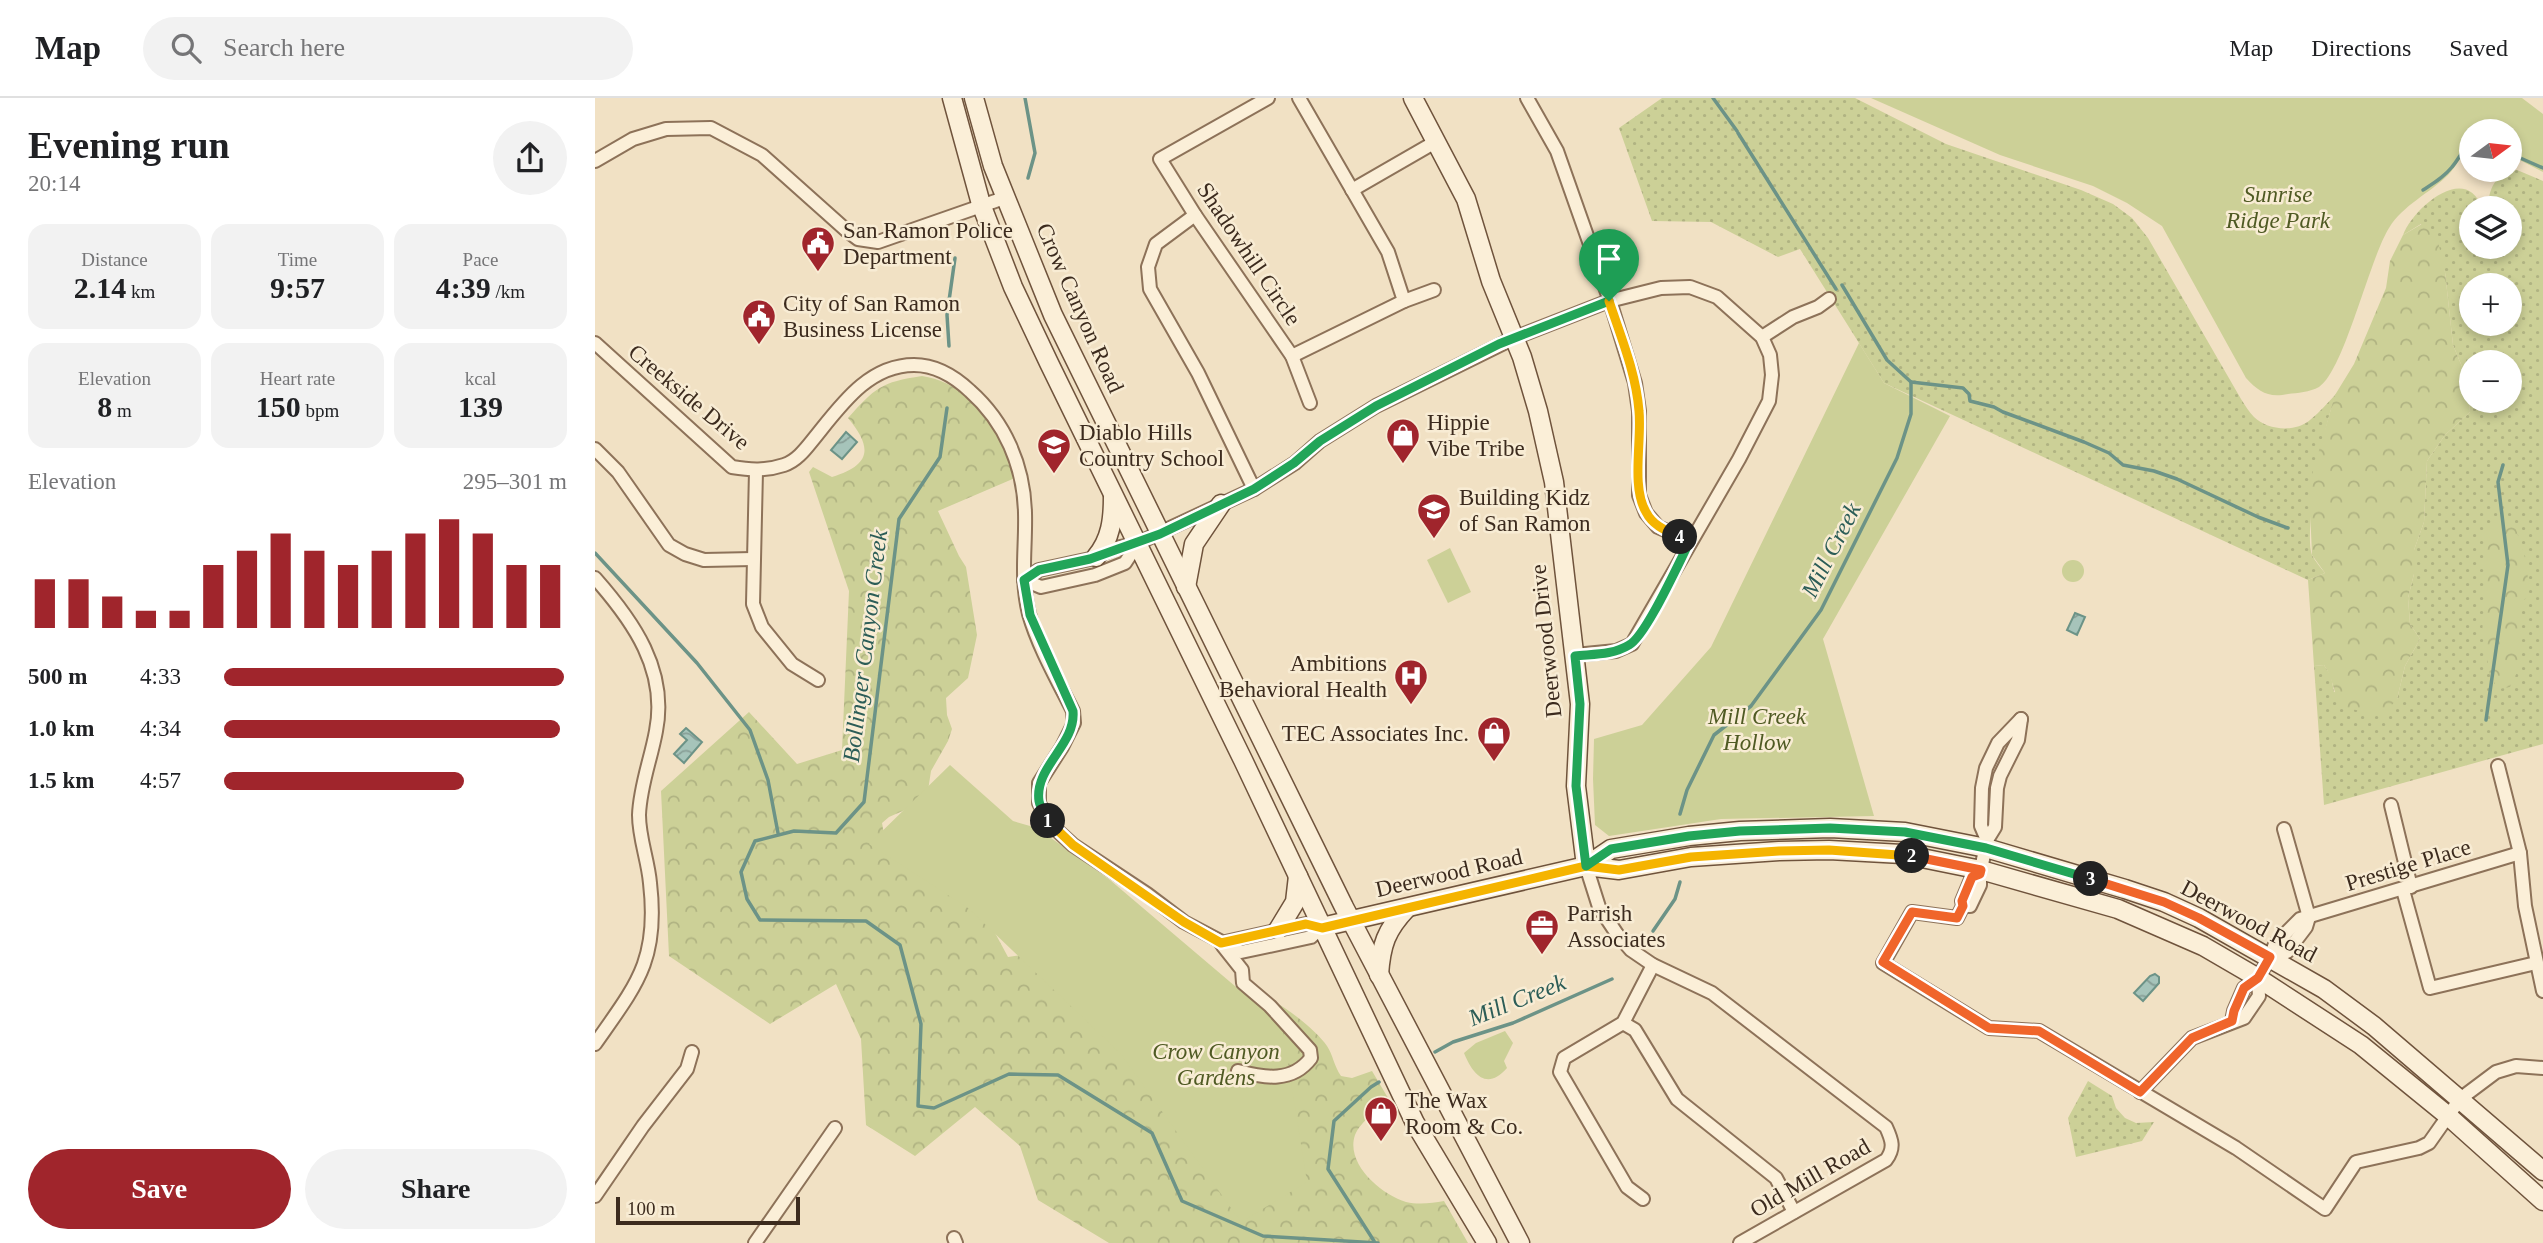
<!DOCTYPE html>
<meta charset="utf-8">
<style>
body{margin:0;font-family:Georgia,serif;background:#f2f2f2;color:#202124;height:100vh;display:flex;flex-direction:column;font-size:26px;white-space:nowrap}
*{box-sizing:border-box;margin:0}
p{font-size:23px;color:#757577}
.icon{flex:none;width:38px;height:38px;fill:none;stroke:currentColor;stroke-width:2;stroke-linecap:round;stroke-linejoin:round}
.map{position:relative;flex:1;overflow:hidden}
.side{display:flex;flex-direction:column;background:#fff;width:595px}
.side>*{flex:none}
.needle{width:46px;rotate:75deg}
.tools{position:absolute;left:1864px;top:21px;display:grid;gap:14px}
.tools a{display:grid;place-items:center;width:63px;height:63px;border-radius:50%;background:#fff;box-shadow:0 4px 10px #0003;font-size:35px}
.scale{position:absolute;left:21px;bottom:18px;width:184px;box-sizing:border-box;padding-left:7px;border:4px solid #3c2b1e;border-top:0;font-size:19px;line-height:24px;white-space:nowrap;color:#3c2b1e;-webkit-text-stroke:5px #f8ecd4;paint-order:stroke}
.pin{position:absolute;display:grid;place-items:center;width:60px;height:60px;color:#fff;margin:-72px -30px;border-radius:50% 50% 50% 0;rotate:-45deg;box-shadow:0 0 7px #0007}
.pin .icon{rotate:45deg}
.km{position:absolute;width:35px;height:35px;margin:-18px;border-radius:50%;background:#222;color:#fff;font-size:19px;line-height:35px;text-align:center}
.round{display:grid;place-items:center;flex:none;width:74px;height:74px;border-radius:37px;background:#f2f2f2}
.summary{display:flex;align-items:center;justify-content:space-between;height:119px;padding:0 28px}
h1{font-size:38px;font-weight:600;line-height:52px}
.metrics{display:grid;grid-template-columns:repeat(3,1fr);gap:10px;height:119px;padding:7px 28px}
.metrics div{display:grid;align-content:center;border-radius:18px;background:#f2f2f2;text-align:center}
.metrics b{font-size:30px;font-weight:600}
.metrics small{font-size:19px;font-weight:400}
.metrics p{font-size:19px}
.chart{height:196px;padding:14px 28px}
.chart p{display:flex;justify-content:space-between}
.chart svg{width:100%;height:126px;margin-top:7px;stroke:#a0252c;stroke-width:6}
.primary-button{display:flex;gap:14px;margin-top:auto;padding:14px 28px}
.primary-button a{flex:1;height:80px;border-radius:42px;background:#a0252c;color:#fff;font-size:28px;font-weight:600;line-height:80px;text-align:center}
.primary-button a+a{background:#f2f2f2;color:#202124}
ul{padding:0 28px;list-style:none;font-size:23px}
li{display:grid;grid-template-columns:112px 84px 1fr;align-items:center;height:52px}
li i{height:18px;border-radius:9px;background:#a0252c}
header{display:flex;align-items:center;gap:42px;box-sizing:border-box;height:98px;padding:0 35px;background:#fff;border-bottom:2px solid #e0e0e0}
header strong{font-size:33px}
nav{display:flex;gap:38px;margin-inline-start:auto;font-size:24px}
.search{width:490px;height:63px;background:#f2f2f2;display:flex;align-items:center;gap:18px;box-sizing:border-box;padding:0 24px;border-radius:38px;color:#757577;font-size:26px}
main{display:flex;flex:1;min-height:0}
.map>svg:first-child{display:block}
.grass{fill:url(#grass-dots);fill-rule:evenodd}
.forest{fill:url(#forest-crowns)}
.park{fill:#ccd097}
.water{fill:url(#water-waves);stroke:#6c9387;stroke-width:2}
.lines{fill:none;stroke-linecap:round;stroke-linejoin:round}
.stream{stroke:#6c9387;stroke-width:3.5}
.street-casing{stroke:#8d7259;stroke-width:16}
.secondary-casing{stroke:#6f533c;stroke-width:21}
.street{stroke:#fbefd8;stroke-width:12}
.secondary{stroke:#fbefd8;stroke-width:18}
.split-1-casing{stroke:#fff;stroke-width:14}
.split-2-casing{stroke:#fff;stroke-width:14}
.split-3-casing{stroke:#fff;stroke-width:14}
.split-4-casing{stroke:#fff;stroke-width:14}
.split-5-casing{stroke:#fff;stroke-width:14}
.split-1{stroke:#22a559;stroke-width:9}
.split-2{stroke:#f5b400;stroke-width:9}
.split-3{stroke:#f0652b;stroke-width:9}
.split-4{stroke:#22a559;stroke-width:9}
.split-5{stroke:#f5b400;stroke-width:9}
.labels{text-anchor:middle;dominant-baseline:central;stroke-width:5;stroke-linejoin:round;paint-order:stroke}
.park-label{font-size:23px;font-style:italic;fill:#4f5a23;stroke:#f8ecd4}
.poi-label{font-size:23px;fill:#3c2b1e;stroke:#f8ecd4;text-anchor:start}
.street-label{font-size:23px;fill:#3c2b1e;stroke:#f8ecd4}
.water-label{font-size:24px;font-style:italic;fill:#2c5d57;stroke:#f8ecd4}
</style>
<header>
<strong>Map</strong>
<div class="search"><svg class="icon" aria-label="search" viewBox="0 0 24 24"><circle cx="10" cy="10" r="6"/><path d="M15 15l6 6"/></svg>Search here</div>
<nav><a>Map</a><a>Directions</a><a>Saved</a></nav>
</header>
<main>
<section class="side">
<div class="summary"><div><h1>Evening run</h1><p>20:14</p></div><a class="round"><svg class="icon" aria-label="share" viewBox="0 0 24 24"><path d="M12 15V3M7 8l5-5 5 5M5 13v7h14v-7"/></svg></a></div>
<div class="metrics">
<div><p>Distance</p><b>2.14<small> km</small></b></div>
<div><p>Time</p><b>9:57</b></div>
<div><p>Pace</p><b>4:39<small> /km</small></b></div>
</div>
<div class="metrics">
<div><p>Elevation</p><b>8<small> m</small></b></div>
<div><p>Heart rate</p><b>150<small> bpm</small></b></div>
<div><p>kcal</p><b>139</b></div>
</div>
<div class="chart"><p><span>Elevation</span>295–301 m</p>
<svg viewBox="0 0 160 44" preserveAspectRatio="none"><path d="M5 44V27M15 44V27M25 44V33M35 44V38M45 44V38M55 44V22M65 44V17M75 44V11M85 44V17M95 44V22M105 44V17M115 44V11M125 44V6M135 44V11M145 44V22M155 44V22"/></svg>
</div>
<ul>
<li><b>500 m</b>4:33<i style="width:99%"></i></li>
<li><b>1.0 km</b>4:34<i style="width:98%"></i></li>
<li><b>1.5 km</b>4:57<i style="width:70%"></i></li>
</ul>
<div class="primary-button"><a>Save</a><a>Share</a></div>
</section>
<div class="map">
<svg width="1948" height="1145" viewBox="0 0 1948 1145">
<defs>
<pattern id="grass-dots" width="8" height="8" patternUnits="userSpaceOnUse" patternTransform="scale(1.75)"><rect width="8" height="8" fill="#ccd097"/><path d="M2 2h.1M6 6h.1" fill="none" stroke="#b0b382" stroke-width="1.8" stroke-linecap="round"/></pattern>
<pattern id="forest-crowns" width="20" height="18" patternUnits="userSpaceOnUse" patternTransform="scale(1.75)"><rect width="20" height="18" fill="#ccd097"/><path d="M2 6a3 3 0 1 1 6 0M12 15a3 3 0 1 1 6 0" fill="none" stroke="#b0b382"/></pattern>
<pattern id="water-waves" width="16" height="10" patternUnits="userSpaceOnUse" patternTransform="scale(1.75)"><rect width="16" height="10" fill="#a6c4ba"/><path d="M0 5q4-4 8 0t8 0" fill="none" stroke="#889f97"/></pattern>
</defs>
<rect width="100%" height="100%" fill="#f1e1c4"/>
<g class="grass">
<path d="M1067,0h193l91,46 135,46 32,14 19,14 16,20 93,161c4,6 8,13 13,18 13,13 41,16 56,3 10,-8 18,-18 27,-27 -12,24 -34,138 -25,162 3,6 9,13 13,18l-17,7 -424,-197 -84,-134 -22,8 -67,-35 -59,-1 -33,-93z"/>
<path d="M1922,72l26,11v563l-219,61 -10,-139 10,-1 7,11 3,16 63,7 8,-33 15,-27 -10,-15 -2,-26 6,-24v-24l10,-28 3,-61 18,-26 25,-23 -2,-31 -15,-36 -8,-73 -24,-48 -18,11c10,-27 63,-73 79,-27h-11v39h38v-39h-20c-2,-19 8,-36 28,-38zM1876,187h38v39h-38zM1876,264h38v39h-38z"/>
<polygon points="1493,983 1517,998 1521,1010 1530,1020 1541,1025 1559,1024 1547,1043 1481,1059 1473,1020"/>
</g>
<g class="forest">
<path d="M1827,126l15,13 8,35 8,73 15,36 2,31 -25,23 -18,26 -3,61 -10,28v24l-6,24 2,26 10,15 -15,27 -8,33 -14,16 -43,-8c-6,-14 -7,-29 -16,-42l-10,1 -6,-86 17,-7 -13,-18 -3,-70 26,-90 19,-31 32,-76 4,-27 13,-26z"/>
<path d="M327,278c34,5 60,30 77,60 7,13 11,29 16,42l-77,33 21,45 7,11 11,68 -9,43 -22,20 1,17 5,14 -4,12 -17,30 -4,26 -4,5 -34,15 -7,6 4,22 101,73 21,39 19,-3 209,41c1,0 8,-3 10,-3 22,-1 69,36 81,54 6,9 7,20 14,30l11,2 20,-7 19,32c-13,6 -30,18 -36,32 -10,29 27,60 51,67 13,3 26,1 38,-1l24,42h-359l-71,-43 -18,-54 -45,-39 -60,49 -49,-31 -5,-86 -25,-55 -66,40 -101,-68 -8,-165 88,-79 48,52 45,-14 7,-159 -40,-119 4,-5 19,10c39,-12 41,-29 16,-59 27,-30 33,-36 74,-42z"/>
<polygon points="1910,420 1919,425 1931,463 1934,489 1925,515 1925,568 1915,589 1903,591 1895,577 1887,533 1890,508 1889,431 1898,422"/>
</g>
<g class="park">
<path d="M1276,0h651l21,16v58l-33,-17 -1,-24h-38v15c-10,8 -14,20 -23,29 -18,18 -45,30 -59,53 -20,32 -45,143 -70,159 -9,5 -22,6 -31,7 -20,4 -29,-2 -42,-16l-84,-152 -35,-23 -34,-17 -93,-31z"/>
<polygon points="1264,245 1289,285 1355,318 1228,541 1279,718 1126,721 1014,738 1000,727 998,681 999,641 1047,627 1116,549"/>
<polygon points="855,450 876,494 853,505 832,462"/>
<circle cx="1478" cy="473" r="11"/>
<polygon points="355,667 418,723 442,730 515,782 687,928 712,1084 646,1124 526,956 373,810 274,746"/>
<path d="M910,933l8,12 -9,18 3,7c-20,23 -34,7 -43,-15l12,-10z"/>
</g>
<g class="water">
<polygon points="251,334 262,344 247,361 236,352"/>
<polygon points="1480,515 1490,519 1482,537 1472,532"/>
<polygon points="91,630 107,644 89,665 79,656 92,642 85,636"/>
<polygon points="1560,876 1564,879 1564,885 1548,903 1539,895 1555,878"/>
</g>
<g class="lines">
<g class="stream">
<polyline points="430,0 440,55 433,80"/>
<polyline points="1118,0 1142,33"/>
<polyline points="1143,35 1241,191"/>
<polyline points="1914,55 1948,70"/>
<path d="M1828,92c11,-7 21,-13 29,-23 7,-8 9,-16 19,-23"/>
<polyline points="354,248 352,217 360,160"/>
<polyline points="1316,284 1368,290 1374,296 1375,303 1399,309 1408,314 1489,344 1514,355 1528,367 1559,373 1582,381 1663,419 1693,430"/>
<polyline points="352,310 345,359 304,421 269,704 241,735 199,733 160,743 146,774 152,801 165,822 271,823 305,847 326,926 323,1008 339,1010 414,976 463,977 557,1035 587,1103 668,1138 783,1145"/>
<polyline points="0,455 102,565 155,632 173,682 183,735"/>
<polyline points="1891,622 1913,467 1903,384 1908,367"/>
<polyline points="1085,716 1092,692 1119,637 1156,608 1226,512 1302,360 1316,316 1316,284 1292,262 1247,187"/>
<polyline points="1058,833 1080,801 1085,784"/>
<polyline points="840,954 858,944 918,925 1017,881"/>
<polyline points="779,1143 733,1071 739,1023 776,989 784,984"/>
</g>
<g class="street-casing">
<g id="street">
<polyline points="673,0 565,61 600,117 697,258 715,305"/>
<polyline points="932,0 962,53 1015,203 1040,285 1044,313 1044,397 1051,415 1063,429 1095,443"/>
<polyline points="0,63 38,41 71,31 116,30 167,57 251,132 263,141 283,144 409,100"/>
<polyline points="757,92 842,43"/>
<polyline points="600,117 561,146 553,169 555,191 603,275 659,391"/>
<polyline points="809,203 839,192"/>
<polyline points="1167,239 1198,219 1223,209 1234,201"/>
<path d="M0,245l137,124c18,3 34,4 52,-2 12,-4 20,-14 28,-24 27,-33 55,-76 102,-76 22,0 40,11 56,26 35,31 54,75 55,122 1,36 -5,64 4,101 9,32 29,67 44,97l1,12 -12,24 -23,36v20l10,20 24,22 74,49 37,28 57,30 70,-15 11,-10"/>
<polyline points="697,258 809,203 793,154 704,0"/>
<polyline points="0,351 23,374 74,447 90,456 109,462 158,461"/>
<polyline points="161,373 158,506 167,529 197,566 223,582"/>
<path d="M0,480c38,43 73,92 61,153 -5,28 -16,55 -17,84 0,23 9,45 11,68 9,77 -13,101 -55,161"/>
<polyline points="429,482 444,472 495,461 521,450 543,445 659,391 700,365 725,343 781,308 919,240 1014,203 1066,190 1095,189 1122,199 1167,239 1175,257 1177,277 1174,303 1144,361 1037,546 1021,553 980,557"/>
<polyline points="429,482 446,489 500,477 530,465 543,445"/>
<polyline points="1903,668 1925,755 1930,808 1948,893"/>
<polyline points="1796,707 1816,789"/>
<polyline points="1689,731 1714,819"/>
<polyline points="1392,742 1386,728 1387,690 1391,670 1403,645 1426,621"/>
<path d="M991,768l13,41 18,27 14,16 22,15 59,28 174,134c6,13 9,21 0,33l-146,83"/>
<polyline points="1385,776 1377,779 1367,803 1368,808 1362,820 1317,814 1288,865 1394,930 1444,933 1641,1050 1730,1111 1761,1064 1824,1050 1834,1045 1865,1001 1901,974 1921,968 1948,970"/>
<polyline points="1808,792 1835,890 1941,865"/>
<polyline points="1368,808 1375,808 1385,787 1385,776 1392,742 1400,729 1402,690 1405,678 1423,642 1426,621"/>
<polyline points="626,845 711,826 727,829"/>
<path d="M628,848l19,24 1,13 27,23 40,44 1,8c-19,25 -46,20 -73,13"/>
<polyline points="1675,859 1692,854 1711,829 1714,819"/>
<polyline points="1637,923 1639,913 1649,890 1663,880 1675,859 1680,846 1705,821 1925,755"/>
<polyline points="1028,925 1040,932 1082,1001 1181,1080 1199,1114"/>
<polyline points="1545,994 1597,940 1649,920 1664,898 1663,880"/>
<polyline points="0,1098 48,1028 92,971 97,954"/>
<polyline points="1048,1101 1032,1089 965,974 969,960 1028,925 1058,867"/>
<polyline points="359,1140 361,1145"/>
<polyline points="160,1145 240,1030"/>
</g>
</g>
<g class="secondary-casing">
<g id="secondary">
<polyline points="357,0 386,106 418,189 454,265 648,662 820,1025 892,1145"/>
<polyline points="379,0 398,68 458,217 749,809 925,1145"/>
<polyline points="818,0 871,101 896,183 927,259 943,313 959,384 985,606 981,688 991,768"/>
<path d="M501,459c15,-18 17,-38 17,-60"/>
<polyline points="591,489 599,446 626,406"/>
<polyline points="991,768 1024,772 1096,759 1184,753 1234,752 1307,756 1386,772 1523,811 1608,848 1663,880 1766,947 1852,1017 1948,1103"/>
<polyline points="727,829 991,768 1016,751 1094,738 1145,733 1235,730 1310,734 1391,750 1530,791 1569,804 1604,820 1729,891 1779,928 1948,1073"/>
<polyline points="683,832 700,804 703,778"/>
<path d="M784,877c2,-30 7,-45 28,-67"/>
</g>
</g>
<use href="#street" class="street"/>
<use href="#secondary" class="secondary"/>
</g>
<g class="lines">
<g class="split-1-casing">
<path id="split-1" d="M453,723c-3,-6 -8,-14 -9,-20 -5,-34 37,-56 34,-90l-43,-96 -6,-35 15,-10 51,-11 70,-25 94,-45 40,-26 26,-22 56,-35 123,-62 110,-43"/>
</g>
<g class="split-2-casing">
<polyline id="split-2" points="453,723 478,747 589,824 626,845 711,826 727,830 991,768 1024,772 1096,759 1184,753 1234,752 1317,758"/>
</g>
<g class="split-3-casing">
<polyline id="split-3" points="1317,758 1386,772 1385,776 1377,779 1367,803 1368,808 1362,820 1317,814 1288,864 1394,930 1444,933 1545,994 1597,940 1637,923 1639,913 1649,890 1663,880 1675,859 1604,820 1569,804 1496,781"/>
</g>
<g class="split-4-casing">
<path id="split-4" d="M1085,439l10,4c-11,21 -44,95 -61,104 -16,10 -36,9 -54,11l5,48 -4,82 10,80 25,-17 78,-13 51,-5 90,-3 75,4 81,16 105,31"/>
</g>
<g class="split-5-casing">
<path id="split-5" d="M1014,203c12,36 27,72 30,110 3,29 -8,76 7,101 7,14 21,19 34,25"/>
</g>
<use href="#split-1" class="split-1"/>
<use href="#split-2" class="split-2"/>
<use href="#split-3" class="split-3"/>
<use href="#split-4" class="split-4"/>
<use href="#split-5" class="split-5"/>
</g>
<defs>
<g id="civic-pin" transform="scale(1.75)"><path d="M0 17L-7.5 6A9.5 9.5 0 1 1 7.5 6Z" fill="#a0252c" stroke="#f8ecd4"/><path d="M-.6-6.5H3V-4.5H.6V-3L4-1V1h2V6H-6V1h2V-1L-.6-3ZM-1.2 2.5V6h2.4V2.5Z" fill="#fff"/></g>
<g id="shop-pin" transform="scale(1.75)"><path d="M0 17L-7.5 6A9.5 9.5 0 1 1 7.5 6Z" fill="#a0252c" stroke="#f8ecd4"/><path d="M-5-2.5h2.3a2.7 3.5 0 0 1 5.4 0H5L5.5 6h-11ZM-1.5-2.5h3a1.5 2.3 0 0 0-3 0Z" fill="#fff"/></g>
<g id="school-pin" transform="scale(1.75)"><path d="M0 17L-7.5 6A9.5 9.5 0 1 1 7.5 6Z" fill="#a0252c" stroke="#f8ecd4"/><path d="M0-5L7-2L0 1L-7-2ZM-4 1L0 2.5L4 1V4Q0 6-4 4Z" fill="#fff"/></g>
<g id="hospital-pin" transform="scale(1.75)"><path d="M0 17L-7.5 6A9.5 9.5 0 1 1 7.5 6Z" fill="#a0252c" stroke="#f8ecd4"/><path d="M-5-5h3v3.5h4V-5h3V5h-3V1.5h-4V5h-3Z" fill="#fff"/></g>
<g id="office-pin" transform="scale(1.75)"><path d="M0 17L-7.5 6A9.5 9.5 0 1 1 7.5 6Z" fill="#a0252c" stroke="#f8ecd4"/><path d="M-6-3h4V-5.5h4V-3h4V5H-6ZM-1-4.5V-3h2v-1.5ZM-6 0V1H6V0Z" fill="#fff"/></g>
</defs>
<g fill-rule="evenodd">
<use href="#civic-pin" x="223" y="145"/>
<use href="#civic-pin" x="164" y="218"/>
<use href="#shop-pin" x="808" y="337"/>
<use href="#school-pin" x="459" y="347"/>
<use href="#school-pin" x="839" y="412"/>
<use href="#hospital-pin" x="816" y="578"/>
<use href="#shop-pin" x="899" y="635"/>
<use href="#office-pin" x="947" y="828"/>
<use href="#shop-pin" x="786" y="1015"/>
</g>
<g class="labels">
<g class="park-label">
<text x="1683" y="96">Sunrise<tspan x="1683" dy="26">Ridge Park</tspan></text>
<text x="1162" y="618">Mill Creek<tspan x="1162" dy="26">Hollow</tspan></text>
<text x="621" y="953">Crow Canyon<tspan x="621" dy="26">Gardens</tspan></text>
</g>
<g class="poi-label">
<text x="248" y="132">San Ramon Police<tspan x="248" dy="26">Department</tspan></text>
<text x="188" y="205">City of San Ramon<tspan x="188" dy="26">Business License</tspan></text>
<text x="832" y="324">Hippie<tspan x="832" dy="26">Vibe Tribe</tspan></text>
<text x="484" y="334">Diablo Hills<tspan x="484" dy="26">Country School</tspan></text>
<text x="864" y="399">Building Kidz<tspan x="864" dy="26">of San Ramon</tspan></text>
<text x="792" y="565" text-anchor="end">Ambitions<tspan x="792" dy="26">Behavioral Health</tspan></text>
<text x="874" y="635" text-anchor="end">TEC Associates Inc.</text>
<text x="972" y="815">Parrish<tspan x="972" dy="26">Associates</tspan></text>
<text x="810" y="1002">The Wax<tspan x="810" dy="26">Room &amp; Co.</tspan></text>
</g>
<g class="street-label">
<text transform="translate(654 156) rotate(56)">Shadowhill Circle</text>
<text transform="translate(485 210) rotate(66)">Crow Canyon Road</text>
<text transform="translate(94 299) rotate(40)">Creekside Drive</text>
<text transform="translate(951 543) rotate(-96)">Deerwood Drive</text>
<text transform="translate(1813 767) rotate(-17)">Prestige Place</text>
<text transform="translate(854 775) rotate(-13)">Deerwood Road</text>
<text transform="translate(1654 823) rotate(28)">Deerwood Road</text>
<text transform="translate(1215 1080) rotate(-30)">Old Mill Road</text>
</g>
<g class="water-label">
<text transform="translate(1236 452) rotate(-63)">Mill Creek</text>
<text transform="translate(270 548) rotate(-83)">Bollinger Canyon Creek</text>
<text transform="translate(922 902) rotate(-22)">Mill Creek</text>
</g>
</g>
</svg>
<div class="tools">
<a><svg class="needle" viewBox="-14 -14 28 28"><path d="M0-13l5 13h-10z" fill="#e53935"/><path d="M0 13l5-13h-10z" fill="#757577"/></svg></a>
<a><svg class="icon" aria-label="layers" viewBox="0 0 24 24"><path d="M12 4l9 5-9 5-9-5zM3 14l9 5 9-5"/></svg></a>
<a>+</a>
<a>−</a>
</div>
<div class="scale">100 m</div>
<div class="pin" style="left:1014px;top:203px;background:#1e9e55"><svg class="icon" aria-label="arrive" viewBox="0 0 24 24"><path d="M6 21V4h12l-3 4 3 4H6"/></svg></div>
<b class="km" style="left:453px;top:723px">1</b>
<b class="km" style="left:1317px;top:758px">2</b>
<b class="km" style="left:1496px;top:781px">3</b>
<b class="km" style="left:1085px;top:439px">4</b>
</div>
</main>
